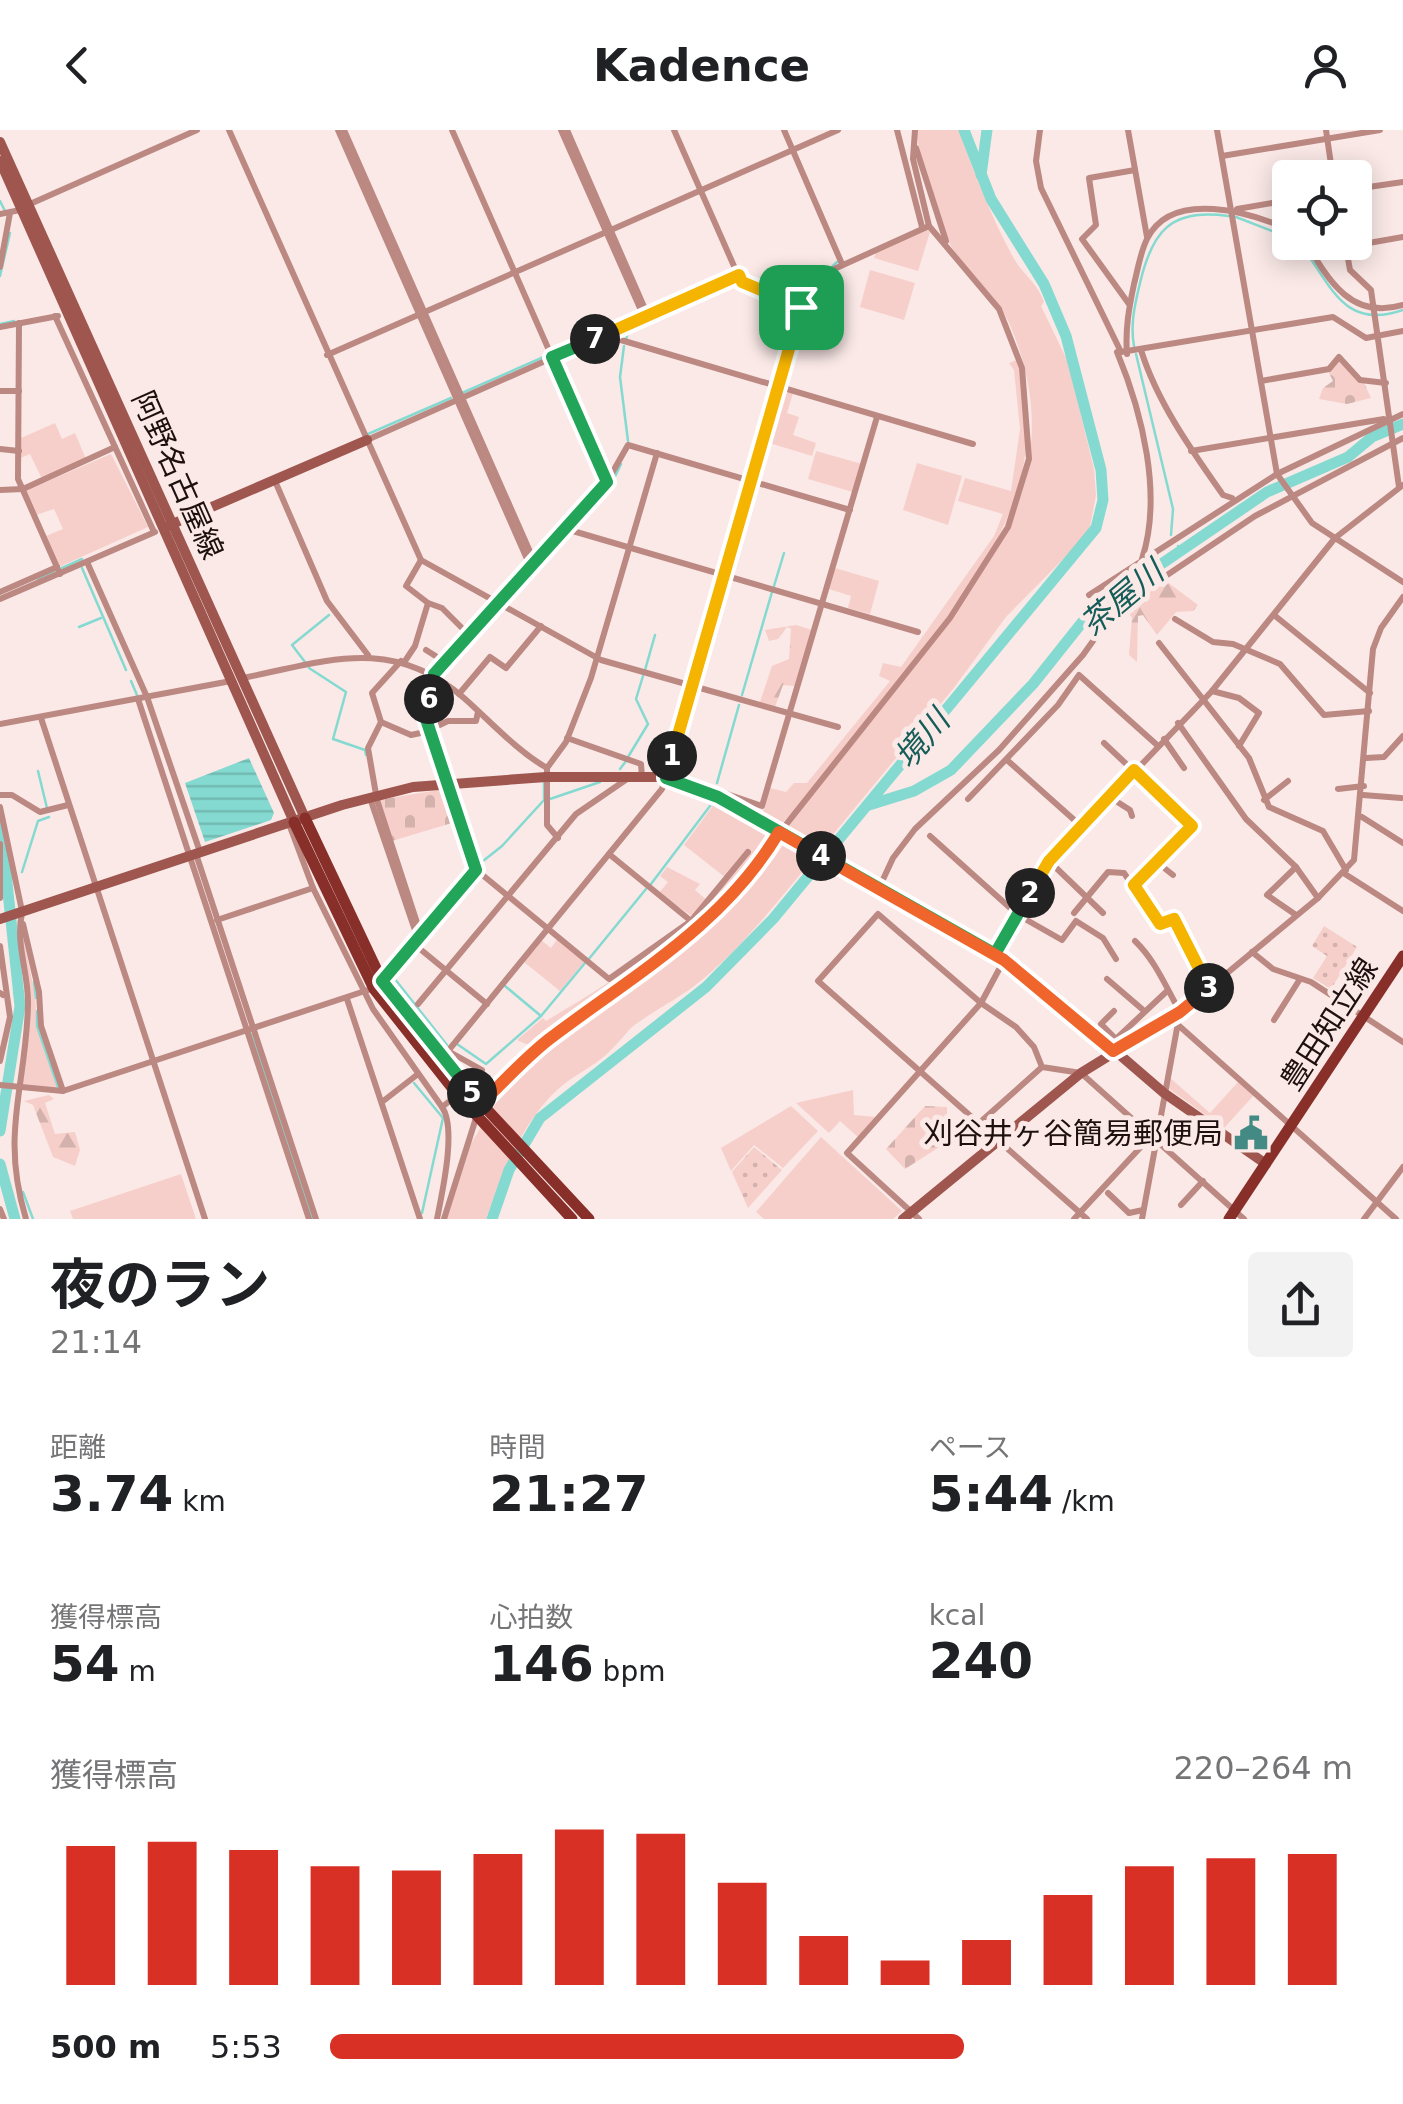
<!DOCTYPE html>
<html lang="ja">
<meta charset="utf-8">
<style>
body{margin:0;font-family:"DejaVu Sans","Noto Sans JP",sans-serif;background:#f2f2f2;color:#202124;height:100vh;display:flex;flex-direction:column;font-size:38px;white-space:nowrap}
*{box-sizing:border-box;margin:0}
p{font-size:32px;color:#757577}
.icon{flex:none;width:55px;height:55px;fill:none;stroke:currentColor;stroke-width:2;stroke-linecap:round;stroke-linejoin:round}
.map{position:relative;height:1089px;overflow:hidden}
.sheet{display:flex;flex-direction:column;background:#fff;flex:1}
.sheet>*{flex:none}
.fabs{position:absolute;left:1272px;top:30px;display:grid;gap:20px}
.fabs a{display:grid;place-items:center;width:100px;height:100px;border-radius:10px;background:#fff;box-shadow:0 5px 25px #0003;font-size:50px}
.pin{position:absolute;display:grid;place-items:center;width:85px;height:85px;color:#fff;margin:-42px;border-radius:20px;box-shadow:0 5px 15px #0006}
.km{position:absolute;width:50px;height:50px;margin:-25px;border-radius:50%;background:#222;color:#fff;font-size:28px;line-height:50px;text-align:center}
.round{display:grid;place-items:center;flex:none;width:105px;height:105px;border-radius:10px;background:#f2f2f2}
.headline{display:flex;align-items:center;justify-content:space-between;height:170px;padding:0 50px}
h1{font-size:55px;font-weight:700;line-height:75px}
.figures{display:grid;grid-template-columns:repeat(3,1fr);gap:15px;height:170px;padding:10px 50px}
.figures div{display:grid;align-content:center}
.figures b{font-size:50px;font-weight:700}
.figures small{font-size:28px;font-weight:400}
.figures p{font-size:28px}
.chart{height:280px;padding:20px 50px}
.chart p{display:flex;justify-content:space-between}
.chart svg{width:100%;height:180px;margin-top:10px;stroke:#d93025;stroke-width:6}
ul{padding:0 50px;list-style:none;font-size:32px}
li{display:grid;grid-template-columns:160px 120px 1fr;align-items:center;height:75px}
li i{height:25px;border-radius:12px;background:#d93025}
header{display:flex;justify-content:space-between;align-items:center;height:130px;padding:0 50px;background:#fff;font-size:45px;font-weight:700}
.map>svg:first-child{display:block}
.grass{fill:#f7cfca}
.forest{fill:url(#forest-firs)}
.cemetery{fill:url(#cemetery-stones)}
.park{fill:url(#park-dots)}
.water{fill:url(#water-rules)}
.lines{fill:none;stroke-linecap:round;stroke-linejoin:round}
.stream{stroke:#84dad1;stroke-width:2.5}
.river{stroke:#84dad1;stroke-width:11}
.street{stroke:#bc8882;stroke-width:6}
.secondary{stroke:#9f564f;stroke-width:10}
.primary{stroke:#882f2a;stroke-width:11}
.split-1-casing{stroke:#fff;stroke-width:20}
.split-2-casing{stroke:#fff;stroke-width:20}
.split-3-casing{stroke:#fff;stroke-width:20}
.split-4-casing{stroke:#fff;stroke-width:20}
.split-5-casing{stroke:#fff;stroke-width:20}
.split-6-casing{stroke:#fff;stroke-width:20}
.split-7-casing{stroke:#fff;stroke-width:20}
.split-8-casing{stroke:#fff;stroke-width:20}
.split-1{stroke:#f5b400;stroke-width:12}
.split-2{stroke:#22a559;stroke-width:12}
.split-3{stroke:#f5b400;stroke-width:12}
.split-4{stroke:#f0652b;stroke-width:12}
.split-5{stroke:#f0652b;stroke-width:12}
.split-6{stroke:#22a559;stroke-width:12}
.split-7{stroke:#22a559;stroke-width:12}
.split-8{stroke:#f5b400;stroke-width:12}
.labels{text-anchor:middle;dominant-baseline:central;stroke-width:10;stroke-linejoin:round;paint-order:stroke}
.street-label{font-size:30px;fill:#1e100f;stroke:#fae9e7}
.poi-label{font-size:30px;fill:#1e100f;stroke:#fae9e7;text-anchor:end}
.water-label{font-size:32px;font-style:italic;fill:#155d58;stroke:#fae9e7}
</style>
<header><svg class="icon" aria-label="back" viewBox="0 0 24 24"><path d="M15 5l-7 7 7 7"/></svg>Kadence<svg class="icon" aria-label="person" viewBox="0 0 24 24"><circle cx="12" cy="8" r="4"/><path d="M4 21q1-7 8-7t8 7"/></svg></header>
<div class="map">
<svg width="1403" height="1089" viewBox="0 0 1403 1089">
<defs>
<pattern id="forest-firs" width="22" height="20" patternUnits="userSpaceOnUse" patternTransform="scale(2.5)"><rect width="22" height="20" fill="#f7cfca"/><path d="M5 1l3.5 6h-7zM16 11l3.5 6h-7z" fill="#d3b1ac"/></pattern>
<pattern id="cemetery-stones" width="16" height="16" patternUnits="userSpaceOnUse" patternTransform="scale(2.5)"><rect width="16" height="16" fill="#f7cfca"/><path d="M2 7V4a2 2 0 0 1 4 0v3zM10 15v-3a2 2 0 0 1 4 0v3z" fill="#d3b1ac"/></pattern>
<pattern id="park-dots" width="8" height="8" patternUnits="userSpaceOnUse" patternTransform="scale(2.5)"><rect width="8" height="8" fill="#f7cfca"/><path d="M2 2h.1M6 6h.1" fill="none" stroke="#d3b1ac" stroke-width="1.8" stroke-linecap="round"/></pattern>
<pattern id="water-rules" width="6" height="5" patternUnits="userSpaceOnUse" patternTransform="scale(2.5)"><rect width="6" height="5" fill="#84dad1"/><path d="M0 2.5h6" fill="none" stroke="#72bab2"/></pattern>
</defs>
<rect width="100%" height="100%" fill="#fae9e7"/>
<g class="grass">
<path d="M917,0h42c15,43 32,86 54,127 10,18 24,25 31,45l-3,4 27,56 26,107 2,26 -6,32 -8,13 -76,77 -53,72 -132,160 -35,-21c42,-51 82,-103 122,-155 86,-109 163,-203 102,-348 -13,-32 -43,-50 -59,-79 -18,-32 -33,-80 -34,-116z"/>
<polygon points="925,98 930,102 918,141 874,128 876,122"/>
<polygon points="870,140 915,153 904,190 860,177"/>
<path d="M1017,230c43,137 -58,242 -135,341 -32,41 -63,88 -102,124l-18,-10 8,-27 16,4 8,-9h13l83,-102 -11,-5 4,-13 18,4 93,-131 9,-22 -45,-13 7,-23 46,13 9,-62 -6,-59 -5,-7z"/>
<polygon points="782,262 793,263 787,283 799,287 793,305 816,313 812,326 766,312"/>
<polygon points="55,293 62,309 75,303 86,329 42,349 30,324 20,328 21,308"/>
<polygon points="816,321 862,334 853,362 808,349"/>
<polygon points="111,324 148,397 59,437 46,406 63,399 54,379 36,385 25,361"/>
<polygon points="917,333 962,346 948,395 903,380"/>
<polygon points="835,438 879,451 870,484 848,478 851,466 829,459"/>
<path d="M686,659l83,44 -1,11 -46,59 -50,48 -108,75 -4,-1 -25,23 -18,-8 26,-22 3,3c86,-51 139,-88 204,-166l-24,23 -42,-33 28,-38z"/>
<path d="M778,708l35,21c-36,43 -71,89 -115,124 -15,13 -60,37 -69,47 -21,25 -26,29 -55,47 -46,29 -71,94 -88,142h-40l24,-74 40,-65 57,-50 100,-69 80,-81 -8,21z"/>
<polygon points="667,737 700,754 695,760 708,771 693,787 659,763 668,752 660,746"/>
<polygon points="21,797 35,864 37,896 58,960 18,955 30,885"/>
<polygon points="558,808 585,831 560,861 524,832 541,810 551,818"/>
<polygon points="1169,947 1210,983 1239,951 1254,965 1224,998 1168,958"/>
<polygon points="853,960 854,985 876,987 858,1007 840,991 829,1003 796,973"/>
<polygon points="791,976 818,1001 783,1038 754,1015 731,1041 721,1018"/>
<polygon points="821,1007 902,1081 893,1089 764,1089 756,1082"/>
<polygon points="181,1044 196,1089 73,1089 70,1081"/>
</g>
<g class="forest">
<polygon points="1166,451 1198,475 1193,481 1176,482 1157,505 1143,485 1138,486 1137,532 1129,525 1132,488 1126,478"/>
<polygon points="796,495 812,500 795,556 783,555 775,577 760,572 772,536 789,529 791,499 787,497 778,509 769,511 765,500"/>
<polygon points="49,965 54,969 45,973 55,1004 75,1002 80,1020 75,1036 53,1027 33,975 24,971"/>
</g>
<g class="cemetery">
<polygon points="1337,230 1364,253 1371,268 1347,274 1319,269 1323,258 1333,251 1328,241"/>
<polygon points="444,659 455,692 392,711 379,670"/>
<polygon points="925,976 947,977 947,994 958,1005 905,1039 886,1019"/>
</g>
<g class="park">
<polygon points="1324,796 1357,817 1331,859 1313,848 1327,826 1312,816"/>
<polygon points="754,1017 782,1040 748,1078 732,1042"/>
</g>
<polygon class="water" points="249,628 274,683 271,690 205,712 185,653"/>
<g class="lines">
<g class="stream">
<polyline points="0,71 5,81"/>
<polyline points="1236,87 1290,108"/>
<path d="M1298,112c32,37 42,90 105,68"/>
<polyline points="0,146 10,103"/>
<polyline points="744,150 761,157"/>
<polyline points="796,172 837,132"/>
<polyline points="649,181 704,157"/>
<polyline points="0,194 14,191"/>
<polyline points="626,209 630,197 700,166"/>
<polyline points="624,216 620,247 628,311"/>
<path d="M1134,216c-4,-22 1,-42 6,-63 12,-51 30,-75 88,-67"/>
<polyline points="554,223 640,185"/>
<polyline points="1136,224 1173,379 1171,405"/>
<polyline points="462,263 546,226"/>
<polyline points="368,304 451,268"/>
<polyline points="575,395 611,355 621,334"/>
<polyline points="1178,416 1181,420"/>
<polyline points="539,435 566,405"/>
<polyline points="62,438 82,429"/>
<polyline points="82,438 126,540"/>
<polyline points="38,449 54,442"/>
<polyline points="774,456 784,423"/>
<polyline points="506,472 530,446"/>
<polyline points="79,497 101,488"/>
<polyline points="305,532 292,515 329,485"/>
<polyline points="309,538 346,562 333,609 365,620 366,625"/>
<polyline points="645,540 655,505"/>
<polyline points="441,544 500,479"/>
<polyline points="131,551 137,565"/>
<polyline points="742,565 772,462"/>
<polyline points="433,595 436,551"/>
<polyline points="435,601 449,645"/>
<polyline points="628,627 648,594 636,569 643,546"/>
<polyline points="620,639 626,631"/>
<polyline points="38,641 47,678"/>
<polyline points="717,653 739,575"/>
<polyline points="454,660 465,696"/>
<polyline points="550,669 600,652"/>
<polyline points="468,705 478,735 502,716 544,670 544,653"/>
<polyline points="22,742 38,691 49,687"/>
<polyline points="651,754 710,676"/>
<polyline points="424,797 467,744"/>
<polyline points="588,830 646,759"/>
<polyline points="388,837 407,817"/>
<polyline points="394,848 447,915"/>
<polyline points="34,852 36,868"/>
<polyline points="505,856 541,886"/>
<polyline points="14,863 19,863"/>
<polyline points="37,881 37,896 58,957"/>
<polyline points="251,904 313,1089"/>
<polyline points="457,914 486,934 541,886 585,833"/>
<polyline points="414,953 443,988 422,1083"/>
<polyline points="23,1062 33,1089"/>
</g>
<g class="river">
<polyline points="981,45 987,0"/>
<polyline points="869,675 914,661 951,640 1033,554 1084,490 1110,469 1267,362 1348,327 1372,307 1403,294"/>
<polyline points="0,1001 20,876 1,696"/>
<polyline points="0,1034 15,1089"/>
<polyline points="492,1089 509,1040 540,988 706,857 773,789 1096,398 1103,370 1101,340 1066,206 1044,154 991,69 964,0"/>
</g>
<g class="street">
<polyline points="229,0 421,430 601,530 838,597"/>
<polyline points="338,0 531,438"/>
<polyline points="344,0 535,433"/>
<polyline points="452,0 607,352 434,544 425,589 474,738 609,849 691,791 748,722"/>
<polyline points="561,0 644,187"/>
<polyline points="567,0 648,186"/>
<polyline points="674,0 741,152 801,177"/>
<polyline points="784,0 842,134"/>
<polyline points="897,0 922,97"/>
<polyline points="1040,0 1036,31 1041,58 1121,222 1333,187 1366,208 1403,201"/>
<polyline points="1128,0 1147,107"/>
<polyline points="1217,0 1277,344 1312,393 1403,452"/>
<polyline points="1326,0 1333,48"/>
<polyline points="916,18 946,111"/>
<polyline points="1222,26 1380,0"/>
<polyline points="1355,59 1403,52"/>
<polyline points="30,74 197,0"/>
<polyline points="1237,79 1290,70"/>
<polyline points="0,84 20,80"/>
<path d="M1306,112c23,40 46,78 97,63"/>
<polyline points="1345,112 1350,140 1371,160 1399,357"/>
<polyline points="1346,117 1403,107"/>
<polyline points="0,137 10,83"/>
<polyline points="1129,174 1082,109 1096,95 1089,48 1135,40"/>
<polyline points="55,186 154,402"/>
<polyline points="19,193 18,349 60,444"/>
<polyline points="0,197 58,186"/>
<polyline points="604,205 973,314"/>
<path d="M1141,220c16,52 51,101 82,145l9,3"/>
<path d="M1117,222c25,60 46,143 25,207"/>
<path d="M1127,224c-2,-25 2,-46 7,-70 4,-15 6,-31 13,-45 25,-51 105,-26 143,-9"/>
<polyline points="327,225 838,0"/>
<polyline points="1261,251 1329,239 1339,227 1360,250 1386,253"/>
<polyline points="0,261 19,261"/>
<polyline points="367,310 739,145"/>
<polyline points="0,319 19,321"/>
<polyline points="1191,321 1384,289"/>
<polyline points="275,351 327,471 368,525"/>
<polyline points="607,352 628,315 850,380"/>
<polyline points="0,360 23,359 115,317"/>
<polyline points="566,399 918,502"/>
<polyline points="87,432 147,567 200,722"/>
<polyline points="0,462 57,437"/>
<polyline points="1089,465 1277,344 1403,284"/>
<polyline points="0,469 155,402"/>
<polyline points="428,473 442,478 469,505"/>
<polyline points="1274,485 1370,563"/>
<polyline points="1175,489 1213,512 1233,514 1280,534 1324,585 1369,581"/>
<polyline points="1159,513 1249,628 1269,677 1323,701 1346,740"/>
<polyline points="426,520 445,532"/>
<polyline points="401,531 372,563 381,592 368,618 377,670 421,805"/>
<polyline points="405,531 415,516 428,473 406,456 421,430"/>
<path d="M243,548c84,-17 149,-43 221,20 26,23 53,53 83,70"/>
<polyline points="1212,561 1239,568 1259,583 1239,616"/>
<polyline points="459,564 490,527 506,538 541,496"/>
<polyline points="138,569 309,1089"/>
<polyline points="41,588 205,1089"/>
<polyline points="381,592 411,605 430,601"/>
<polyline points="1178,593 1246,689 1296,737 1318,768"/>
<polyline points="0,594 231,551"/>
<polyline points="429,600 448,591 476,591 478,582"/>
<polyline points="567,608 641,634 642,647"/>
<polyline points="1164,609 1184,638"/>
<polyline points="1104,613 1192,696 1135,755"/>
<polyline points="1366,628 1384,627 1403,606"/>
<polyline points="1007,630 1081,696"/>
<polyline points="1338,659 1364,656"/>
<polyline points="0,665 12,665 40,682 68,675"/>
<polyline points="1363,665 1401,668"/>
<polyline points="719,666 727,664 762,676 877,287"/>
<polyline points="1108,666 1130,680 1132,686"/>
<polyline points="370,668 418,809"/>
<polyline points="968,669 1058,575 1079,545 1157,615"/>
<polyline points="1264,670 1288,651"/>
<polyline points="0,677 22,781"/>
<polyline points="1362,687 1403,713"/>
<polyline points="289,694 313,758 373,879 442,977"/>
<polyline points="930,706 1018,785 1062,810 1076,791 1103,808 1116,829"/>
<polyline points="558,708 547,695 547,638 566,612 591,548 657,323"/>
<polyline points="0,714 0,768"/>
<polyline points="196,724 316,1089"/>
<polyline points="609,724 691,791"/>
<polyline points="1049,731 1103,783"/>
<polyline points="1158,733 1173,745"/>
<polyline points="1345,744 1403,781"/>
<polyline points="879,758 893,728 915,699 999,620 1083,525 1115,480 1255,386 1403,308"/>
<path d="M22,783c-7,32 7,60 6,92 -2,83 -28,128 -2,214"/>
<polyline points="1074,783 1108,742 1124,743 1159,794 1174,789 1190,826 1210,857"/>
<polyline points="1296,785 1267,765 1296,737"/>
<polyline points="217,790 313,758"/>
<polyline points="23,794 39,862 41,896 63,961"/>
<path d="M1135,811c20,19 31,46 45,71"/>
<polyline points="414,814 487,874"/>
<polyline points="0,816 10,887 0,931"/>
<polyline points="1252,822 1273,839 1311,852 1403,912"/>
<polyline points="995,825 1049,731 1212,561 1335,408 1403,355"/>
<polyline points="1107,849 1142,879"/>
<polyline points="383,850 476,740"/>
<polyline points="0,863 3,865"/>
<polyline points="347,869 420,1089"/>
<polyline points="418,874 576,684 630,647"/>
<polyline points="1114,881 1101,894 1118,911"/>
<polyline points="1274,890 1300,849"/>
<polyline points="1177,894 1396,1089"/>
<polyline points="1117,908 1166,862"/>
<polyline points="473,949 482,940 448,921 662,659 801,177 832,140 929,96"/>
<polyline points="0,955 63,961 374,858"/>
<polyline points="382,972 418,944"/>
<polyline points="483,972 550,909 665,829 723,774 950,488 1008,397 1029,329 1022,238 999,179 929,96 913,29 915,0"/>
<polyline points="977,995 1042,937"/>
<polyline points="1108,1063 1129,1083 1143,1080"/>
<polyline points="1181,1075 1203,1051"/>
<polyline points="0,1079 4,1089"/>
<path d="M437,1089c5,-26 20,-91 5,-112l9,-7"/>
<polyline points="444,1089 476,988"/>
<polyline points="919,1089 847,1023 981,873 1003,832"/>
<polyline points="1074,1089 1151,1006"/>
<polyline points="1087,1089 818,851 878,784 981,873 1016,897 1034,917 1042,937 1081,943 1244,1089"/>
<polyline points="1142,1089 1180,882 1318,768 1354,730 1373,519 1381,498 1403,467"/>
<polyline points="1364,1089 1403,1037"/>
</g>
<g class="secondary">
<polyline points="0,12 305,688"/>
<polyline points="0,31 294,692"/>
<polyline points="170,395 367,310"/>
<polyline points="0,789 342,675 413,657 546,647 665,647 718,667 995,825 1056,870 1164,963 1266,1034"/>
<polyline points="903,1089 1081,943 1180,882"/>
</g>
<g class="primary">
<polyline points="305,688 383,853 466,957 589,1089"/>
<polyline points="294,692 374,859 457,964 572,1089"/>
<polyline points="1229,1089 1403,826"/>
</g>
</g>
<g class="lines">
<g class="split-1-casing">
<polyline id="split-1" points="672,626 801,177"/>
</g>
<g class="split-2-casing">
<polyline id="split-2" points="672,626 666,648 718,667 995,824 1030,763"/>
</g>
<g class="split-3-casing">
<polyline id="split-3" points="1030,763 1049,731 1134,640 1192,696 1134,755 1160,794 1174,789 1209,858"/>
</g>
<g class="split-4-casing">
<polyline id="split-4" points="821,726 1004,830 1113,921 1180,882 1209,858"/>
</g>
<g class="split-5-casing">
<path id="split-5" d="M472,963l10,10c21,-21 42,-44 66,-63 84,-64 175,-114 231,-208l42,24"/>
</g>
<g class="split-6-casing">
<polyline id="split-6" points="429,569 426,589 476,740 382,851 472,963"/>
</g>
<g class="split-7-casing">
<polyline id="split-7" points="429,569 434,544 607,352 552,227 595,209"/>
</g>
<g class="split-8-casing">
<polyline id="split-8" points="595,209 739,145 742,152 801,177"/>
</g>
<use href="#split-1" class="split-1"/>
<use href="#split-2" class="split-2"/>
<use href="#split-3" class="split-3"/>
<use href="#split-4" class="split-4"/>
<use href="#split-5" class="split-5"/>
<use href="#split-6" class="split-6"/>
<use href="#split-7" class="split-7"/>
<use href="#split-8" class="split-8"/>
</g>
<defs>
<g id="civic-bare" transform="scale(2.7)"><path d="M-.6-6.5H3V-4.5H.6V-3L4-1V1h2V6H-6V1h2V-1L-.6-3ZM-1.2 2.5V6h2.4V2.5Z" fill="#448a84" stroke="#fae9e7" stroke-width="2.5" paint-order="stroke"/></g>
</defs>
<g fill-rule="evenodd">
<use href="#civic-bare" x="1251" y="1003"/>
</g>
<g class="labels">
<g class="street-label">
<text transform="translate(178 345) rotate(66)">阿野名古屋線</text>
<text transform="translate(1329 894) rotate(-57)">豊田知立線</text>
</g>
<g class="poi-label">
<text x="1223" y="1003">刈谷井ヶ谷簡易郵便局</text>
</g>
<g class="water-label">
<text transform="translate(1122 468) rotate(-40)">茶屋川</text>
<text transform="translate(922 609) rotate(-50)">境川</text>
</g>
</g>
</svg>
<div class="fabs">
<a><svg class="icon" aria-label="locate" viewBox="0 0 24 24"><circle cx="12" cy="12" r="6"/><path d="M12 2v4M12 18v4M2 12h4M18 12h4"/></svg></a>
</div>
<div class="pin" style="left:801px;top:177px;background:#1e9e55"><svg class="icon" aria-label="arrive" viewBox="0 0 24 24"><path d="M6 21V4h12l-3 4 3 4H6"/></svg></div>
<b class="km" style="left:672px;top:626px">1</b>
<b class="km" style="left:1030px;top:763px">2</b>
<b class="km" style="left:1209px;top:858px">3</b>
<b class="km" style="left:821px;top:726px">4</b>
<b class="km" style="left:472px;top:963px">5</b>
<b class="km" style="left:429px;top:569px">6</b>
<b class="km" style="left:595px;top:209px">7</b>
</div>
<section class="sheet">
<div class="headline"><div><h1>夜のラン</h1><p>21:14</p></div><a class="round"><svg class="icon" aria-label="share" viewBox="0 0 24 24"><path d="M12 15V3M7 8l5-5 5 5M5 13v7h14v-7"/></svg></a></div>
<div class="figures">
<div><p>距離</p><b>3.74<small> km</small></b></div>
<div><p>時間</p><b>21:27</b></div>
<div><p>ペース</p><b>5:44<small> /km</small></b></div>
</div>
<div class="figures">
<div><p>獲得標高</p><b>54<small> m</small></b></div>
<div><p>心拍数</p><b>146<small> bpm</small></b></div>
<div><p>kcal</p><b>240</b></div>
</div>
<div class="chart"><p><span>獲得標高</span>220–264 m</p>
<svg viewBox="0 0 160 44" preserveAspectRatio="none"><path d="M5 44V10M15 44V9M25 44V11M35 44V15M45 44V16M55 44V12M65 44V6M75 44V7M85 44V19M95 44V32M105 44V38M115 44V33M125 44V22M135 44V15M145 44V13M155 44V12"/></svg>
</div>
<ul>
<li><b>500 m</b>5:53<i style="width:62%"></i></li>
</ul>
</section>
